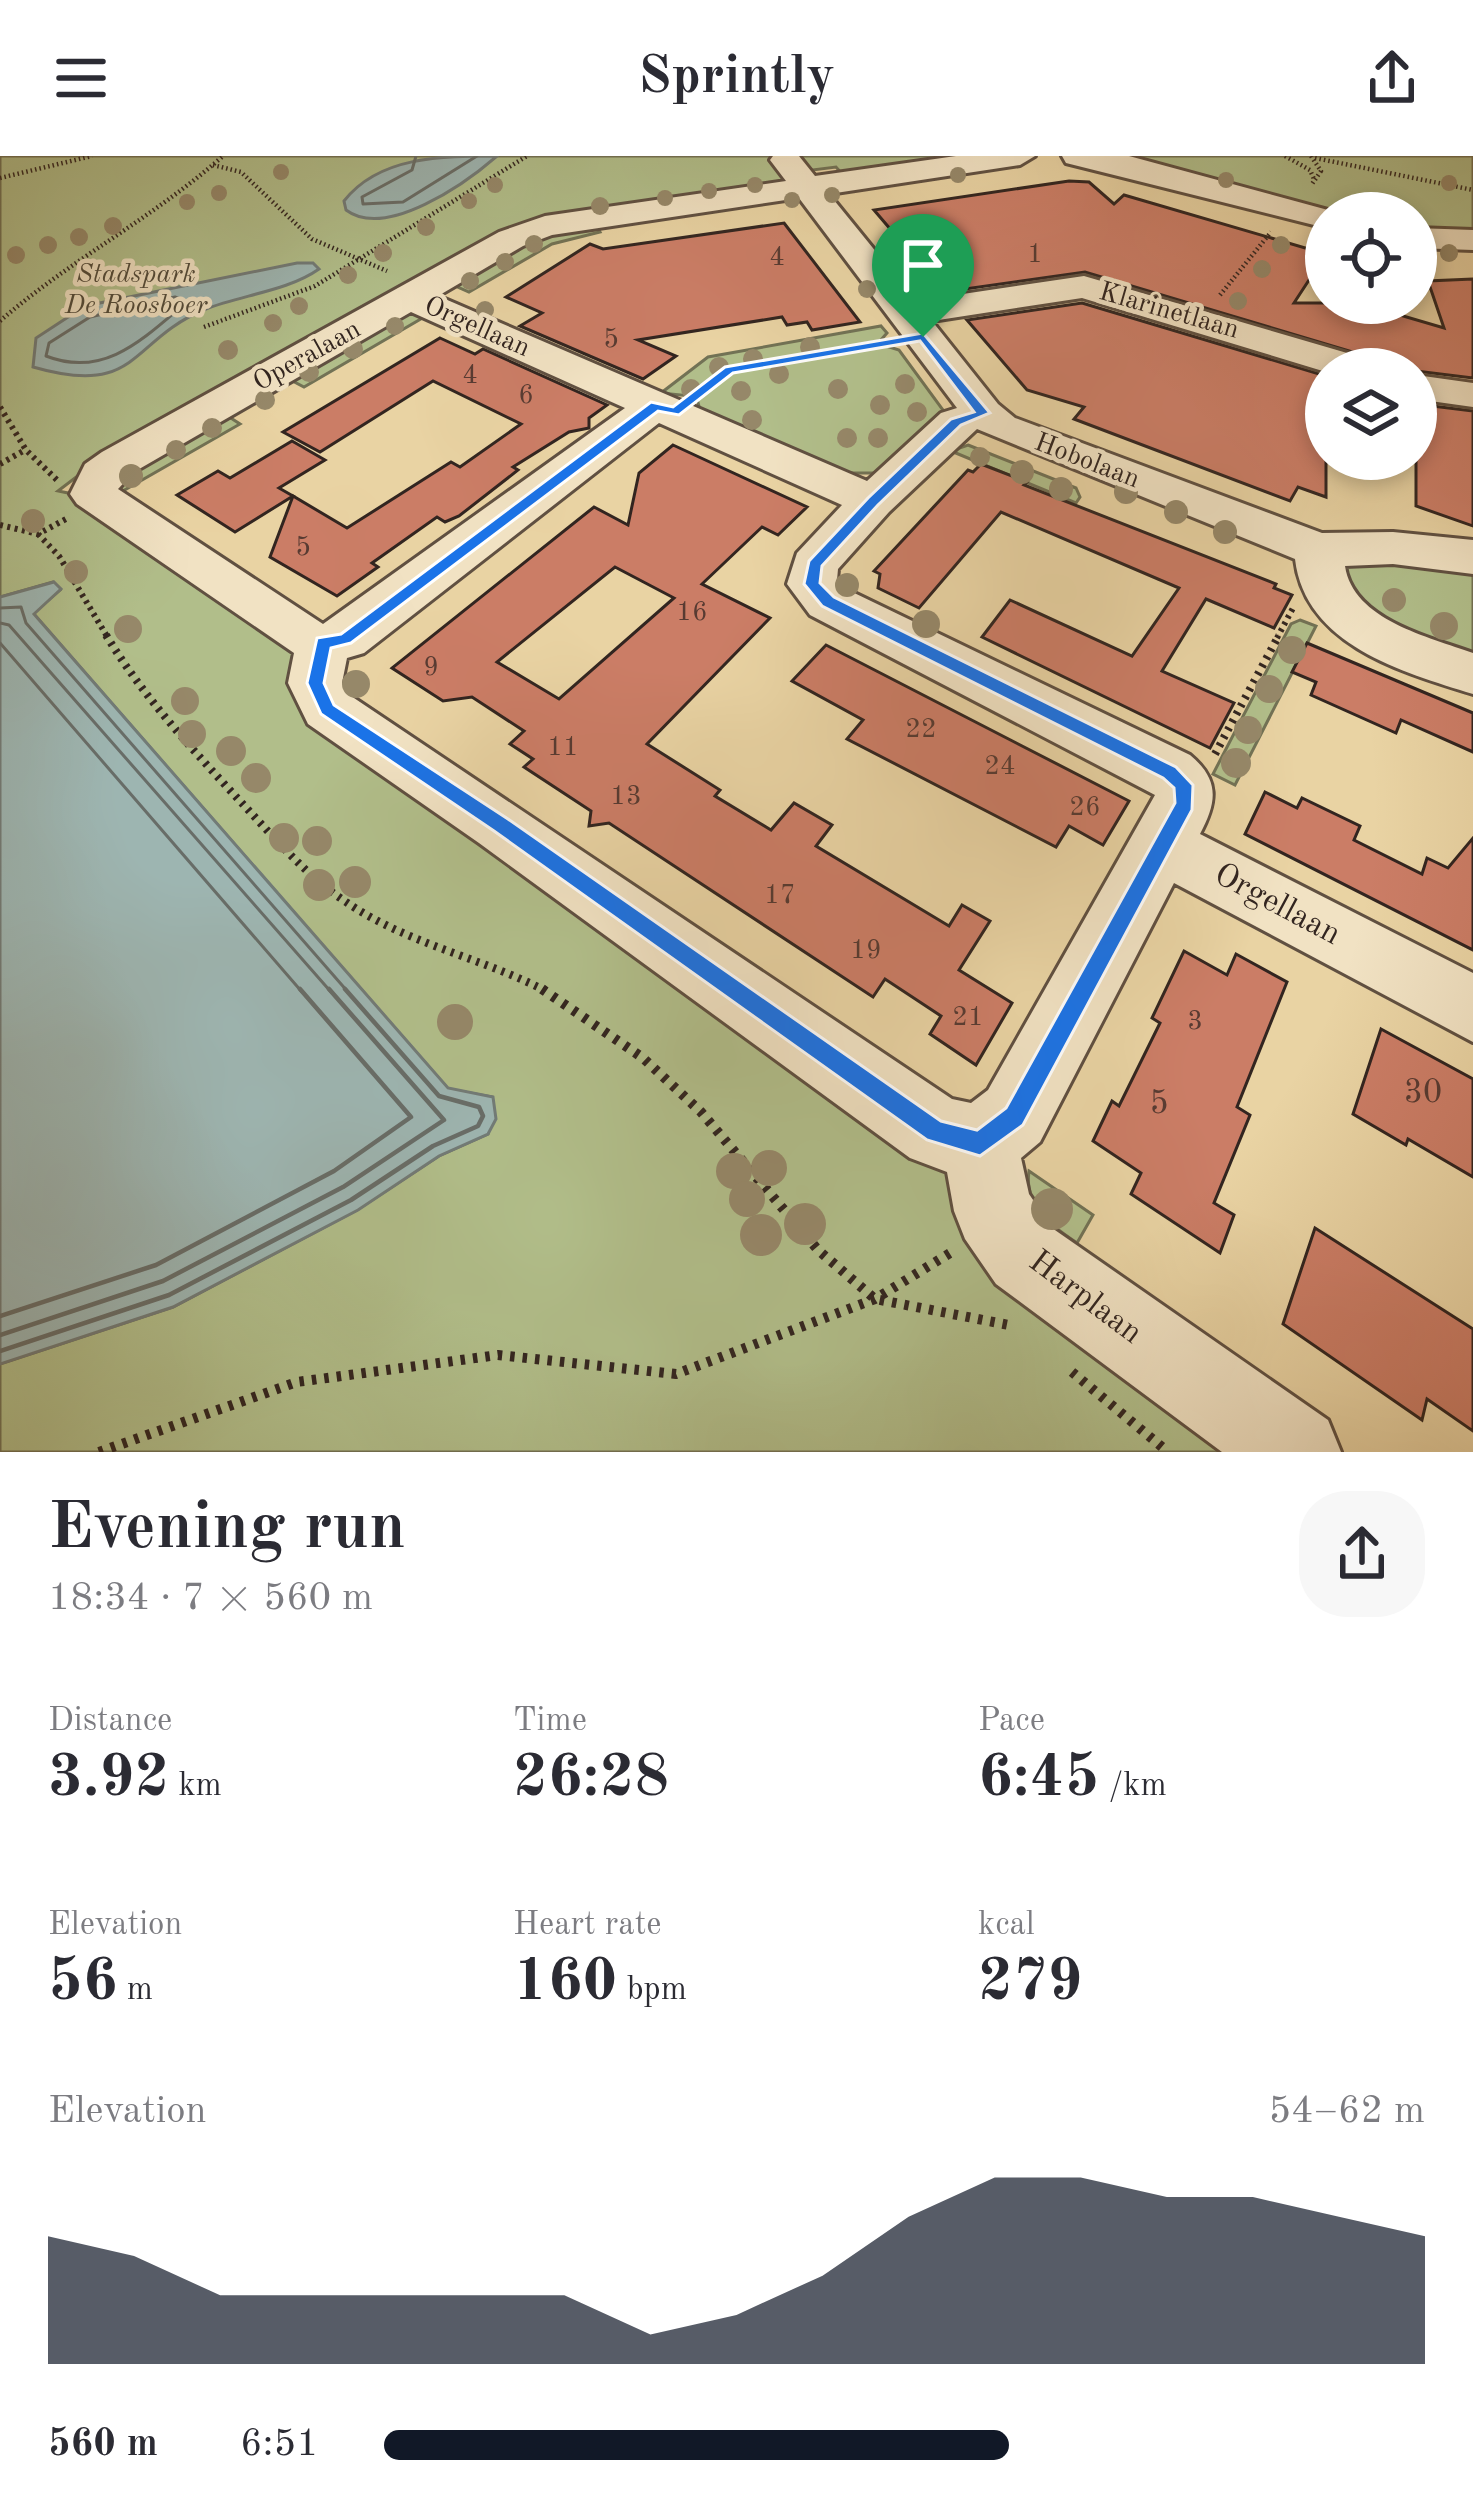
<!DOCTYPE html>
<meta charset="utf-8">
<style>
body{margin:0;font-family:"Old Standard TT",serif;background:#f7f7f7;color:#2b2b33;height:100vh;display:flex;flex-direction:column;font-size:45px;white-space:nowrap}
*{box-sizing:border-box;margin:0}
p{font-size:39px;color:#7c7c81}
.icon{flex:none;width:66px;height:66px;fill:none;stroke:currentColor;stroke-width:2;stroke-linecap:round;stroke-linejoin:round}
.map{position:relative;height:1296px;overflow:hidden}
.panel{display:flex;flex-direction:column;background:#fff;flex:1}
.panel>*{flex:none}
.fabs{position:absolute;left:1305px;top:36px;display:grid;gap:24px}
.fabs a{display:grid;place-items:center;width:132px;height:132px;border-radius:50%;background:#fff;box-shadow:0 6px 18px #0003;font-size:60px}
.pin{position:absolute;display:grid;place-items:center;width:102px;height:102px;color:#fff;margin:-123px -51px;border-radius:50% 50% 50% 0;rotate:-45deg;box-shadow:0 0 12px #0007}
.pin .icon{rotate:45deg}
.round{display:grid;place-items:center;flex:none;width:126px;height:126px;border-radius:48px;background:#f7f7f7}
.overview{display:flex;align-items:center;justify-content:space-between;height:204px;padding:0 48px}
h1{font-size:66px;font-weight:800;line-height:90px}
.stats{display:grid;grid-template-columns:repeat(3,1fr);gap:18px;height:204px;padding:12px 48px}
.stats div{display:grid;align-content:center}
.stats b{font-size:60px;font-weight:800}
.stats small{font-size:33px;font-weight:400}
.stats p{font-size:33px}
.chart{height:336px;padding:24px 48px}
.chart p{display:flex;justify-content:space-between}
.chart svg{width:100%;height:216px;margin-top:12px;fill:#111827;opacity:.7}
ul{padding:0 48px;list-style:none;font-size:39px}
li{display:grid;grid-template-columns:192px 144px 1fr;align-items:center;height:90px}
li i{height:30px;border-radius:15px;background:#111827}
header{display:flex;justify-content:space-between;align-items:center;height:156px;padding:0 48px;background:#fff;font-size:54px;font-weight:800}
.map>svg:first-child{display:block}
.green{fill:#b1be8a;stroke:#727255;stroke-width:3}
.water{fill:#9db5b1;stroke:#727b77;stroke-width:3}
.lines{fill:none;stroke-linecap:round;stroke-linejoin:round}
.shore-far1{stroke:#686d68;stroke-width:3}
.shore{stroke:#686d68;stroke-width:4.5}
.building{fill:#cb7d66;stroke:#322520;stroke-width:3;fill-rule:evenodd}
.minor-casing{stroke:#605041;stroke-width:6}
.path-far3{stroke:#322520;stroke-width:4.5;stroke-dasharray:1.5 3;stroke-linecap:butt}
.path-far2{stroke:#322520;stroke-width:6;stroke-dasharray:3 4.5;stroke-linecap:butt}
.path-far1{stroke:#322520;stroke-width:8;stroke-dasharray:3 6;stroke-linecap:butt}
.path{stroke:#322520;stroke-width:10;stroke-dasharray:4.5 8;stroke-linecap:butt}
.minor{fill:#f1e2c3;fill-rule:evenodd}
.tree{fill:#968869}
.route{fill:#1a73e8;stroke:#fff;stroke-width:3;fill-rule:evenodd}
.labels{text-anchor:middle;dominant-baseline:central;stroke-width:9;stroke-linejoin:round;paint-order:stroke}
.number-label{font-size:27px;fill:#583b32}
.far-park-label{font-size:27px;font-style:italic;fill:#524b3a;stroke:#f1e2c3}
.far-street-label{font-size:27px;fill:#322520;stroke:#f1e2c3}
.street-label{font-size:33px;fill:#322520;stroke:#f1e2c3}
.near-number-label{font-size:33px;fill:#583b32}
</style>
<header><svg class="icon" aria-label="menu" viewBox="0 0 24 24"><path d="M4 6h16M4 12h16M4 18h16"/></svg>Sprintly<svg class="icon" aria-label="share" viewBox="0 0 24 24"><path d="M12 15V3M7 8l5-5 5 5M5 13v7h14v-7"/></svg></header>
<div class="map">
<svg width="1473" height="1296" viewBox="0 0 1473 1296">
<rect width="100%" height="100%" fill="#e9d3a3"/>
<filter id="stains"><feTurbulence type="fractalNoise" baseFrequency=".00167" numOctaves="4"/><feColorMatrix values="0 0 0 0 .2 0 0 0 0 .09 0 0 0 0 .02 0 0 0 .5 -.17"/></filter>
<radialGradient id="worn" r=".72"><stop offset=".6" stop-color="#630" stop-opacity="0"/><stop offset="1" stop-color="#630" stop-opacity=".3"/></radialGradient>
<g class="green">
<polygon points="0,0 986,0 844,20 836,11 788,17 787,25 584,56 88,312 58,335 68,337 289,491 948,1012 1254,1296 0,1296 0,1208 173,1151 357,1054 439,1000 488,978 492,941 448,933 33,457 60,434 53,426 0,441"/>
<polygon points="1107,0 1473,0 1473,79 1416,77 1416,57 1326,57"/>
<polygon points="594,65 600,76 552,88 469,136 451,128 519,89"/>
<polygon points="409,156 431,157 304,231 285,221"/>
<polygon points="881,170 887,177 880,185 727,212 690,240 661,237 708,201"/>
<polygon points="883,189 899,194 943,254 875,317 845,317 700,254 697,243 732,216"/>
<polygon points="223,257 240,268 114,340 112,321"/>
<polygon points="968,289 1076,332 1080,341 1076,347 951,295"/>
<polygon points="1353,402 1473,412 1473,510 1369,467 1335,413"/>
<polygon points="1300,464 1316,470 1235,629 1213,618 1291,468"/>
<path d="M1029,1015l64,44 -16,28c-27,-18 -53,-36 -48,-72z"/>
</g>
<g class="water">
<path d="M497,0c-31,27 -111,84 -151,54l-2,-9c35,-45 98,-45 153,-45z"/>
<path d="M297,107h16l6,6c-31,22 -78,26 -113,40 -77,31 -66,89 -173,58l3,-29 49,-32z"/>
<polygon points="54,426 61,433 34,458 448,932 493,941 496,963 488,978 439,1000 358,1054 173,1151 0,1208 0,441"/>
</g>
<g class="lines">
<g class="shore-far1">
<polyline points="416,0 412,14 362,41 363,48 403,46 477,0"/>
<path d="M175,141l7,3 -1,7c-41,35 -79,71 -135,49l3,-13 41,-26z"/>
<polyline points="0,452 21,451 26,467 348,836"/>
<polyline points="0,467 9,469 331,836"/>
<polyline points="0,487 302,836"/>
</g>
<g class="shore">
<polyline points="0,1160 156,1109 334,1015 411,961 300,833"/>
<polyline points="0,1179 163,1125 343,1031 444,964 329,833"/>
<polyline points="0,1195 169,1139 351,1044 433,990 478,970 483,960 479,951 439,940 345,833"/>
</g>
</g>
<g class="building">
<polygon points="1069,25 1089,26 1114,48 1124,39 1326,98 1294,147 1359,147 1444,172 1428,125 1473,123 1473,222 1416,215 1085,116 944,136 874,54"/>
<polygon points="784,67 860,166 812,174 807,166 787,169 782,161 638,184 676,200 643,223 520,170 542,157 506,141 590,88 603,93"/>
<polygon points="1082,147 1326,220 1326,341 1298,331 1290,345 1074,263 1084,251 1027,234 967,164"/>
<polygon points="440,182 475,198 483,193 607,249 589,262 589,272 569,276 513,311 518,314 459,360 445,366 437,361 372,407 378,411 337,440 270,401 293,340 347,372 451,306 460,311 521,268 433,225 320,296 283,276"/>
<polygon points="1416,248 1473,255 1473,370 1416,350"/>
<polygon points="292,285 325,304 279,332 293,340 235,376 177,339 218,315 230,322"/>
<path d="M673,289l134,62 -29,28 -16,-8 -60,57 68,34 -123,126 73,46 -5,6 56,34 23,-27 38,22 -16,21 133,80 13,-21 28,16 -31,49 53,33 -36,62 -46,-31 11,-18 -56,-37 -12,18 -264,-174 -20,3 2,-15 -67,-44 9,-8 -23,-15 14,-13 -52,-34 -29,4 -51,-33 202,-161 34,18 11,-52zM615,411l59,31 -115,101 -62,-37z"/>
<polygon points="981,308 1027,326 1024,329 1276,428 1274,432 1292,439 1274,472 1206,443 1162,515 1234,547 1210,592 982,481 1010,444 1132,500 1179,432 1001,356 919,452 878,432 880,418 874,415 968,314 973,316"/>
<polygon points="1307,487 1473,557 1473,596 1401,564 1396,577 1311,539 1316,526 1292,516"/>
<polygon points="826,489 1129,645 1103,689 1069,670 1056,691 847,583 863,564 792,525"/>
<polygon points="1265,636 1297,652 1302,642 1360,670 1354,684 1422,718 1427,702 1448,712 1473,682 1473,794 1245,678"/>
<polygon points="1184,795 1227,819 1236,798 1287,826 1237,951 1250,959 1214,1047 1234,1059 1220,1097 1131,1038 1141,1017 1093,985 1112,945 1119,950 1160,867 1152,862"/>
<polygon points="1381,873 1473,923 1473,1021 1408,983 1406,989 1353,958"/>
<polygon points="1315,1072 1473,1173 1473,1275 1427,1243 1422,1264 1283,1168"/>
</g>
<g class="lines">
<g class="minor-casing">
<g id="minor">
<path d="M773,0h26l16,20 141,-20h79l-15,9 -191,29 87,107 168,-25 287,84 6,9 -51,3 -244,-74 -150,23 66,83 17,14 307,115 71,-1 80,8v34l-80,-10 -48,2c8,54 84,71 128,87v41c-71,-22 -168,-49 -178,-135l-318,-130 -88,83 -51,57 -1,11 9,9 344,166c30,25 27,47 10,79l273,139v69l-299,-159 -134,259 -19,16 8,36 23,34 276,192 13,32h-119l-226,-168 -31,-45 -11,-28 -7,-39 -37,-14 -431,-315 -171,-119 -20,-41 6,-30 -217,-149 -7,-10 15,-30 17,-12 397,-220 46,-16 241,-35 -16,-21zM799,42l158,210 -16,5 -74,68 -429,-185 85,-50 29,-11zM411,156l214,96 -302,216 -205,-135 16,-17zM659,267l183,82 -45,48 -10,31 23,31 345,180 -167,295 -17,13 -19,-4 -604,-405 -6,-11 5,-25 17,-5z"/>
<polygon points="1062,0 1129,0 1339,57 1326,57 1326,72 1066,7"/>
<polygon points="1416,72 1473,74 1473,94 1416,92"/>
<polygon points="1416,219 1473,227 1473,251 1416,243"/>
</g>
</g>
<g class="path-far3">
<polyline points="1285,0 1310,14 1314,23"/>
<polyline points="1311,0 1321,15 1312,28"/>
<polyline points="1315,2 1473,34"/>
<polyline points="213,9 241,16 312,83 387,115"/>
<polyline points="0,22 92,0"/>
<polyline points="1220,139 1271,76"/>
<path d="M0,165c70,-61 153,-103 223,-165"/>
<polyline points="204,171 315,130 527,0"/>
<polyline points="753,210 884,188"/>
</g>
<g class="path-far2">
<polyline points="704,233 729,214 771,207"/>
<polyline points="0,251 26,294 57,324"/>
<polyline points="0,308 25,294"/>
<polyline points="0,369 38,378 66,363"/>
<polyline points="38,378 59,400 108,482"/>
<polyline points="1277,482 1293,452"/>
</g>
<g class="path-far1">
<path d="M106,479c36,60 85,113 133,165 33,35 66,75 107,102 61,42 137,56 202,90"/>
<polyline points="1215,598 1279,479"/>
</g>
<g class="path">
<polyline points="542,833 643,902 701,956 818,1094 875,1143 1014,1170"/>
<polyline points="1072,1216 1168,1296"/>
<polyline points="99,1296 297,1226 498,1199 676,1218 875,1143 955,1094"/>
</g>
<use href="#minor" class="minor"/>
</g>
<g class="tree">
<circle cx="281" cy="16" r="8"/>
<circle cx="958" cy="19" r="8"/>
<circle cx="1226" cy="24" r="8"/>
<circle cx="1449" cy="27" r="8"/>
<circle cx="495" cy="29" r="8"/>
<circle cx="755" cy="29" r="8"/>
<circle cx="709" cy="35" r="8"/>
<circle cx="219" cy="37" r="8"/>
<circle cx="832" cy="39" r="8"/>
<circle cx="665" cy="42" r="8"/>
<circle cx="792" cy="44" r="8"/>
<circle cx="469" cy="45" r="8"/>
<circle cx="187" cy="46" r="8"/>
<circle cx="600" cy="50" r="9"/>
<circle cx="113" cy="70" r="9"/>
<circle cx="426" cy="71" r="9"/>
<circle cx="79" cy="81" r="9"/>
<circle cx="534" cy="88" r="9"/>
<circle cx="48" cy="89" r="9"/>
<circle cx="1281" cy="89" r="9"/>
<circle cx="383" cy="97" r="9"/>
<circle cx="1449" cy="97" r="9"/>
<circle cx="16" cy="99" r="9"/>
<circle cx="505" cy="106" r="9"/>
<circle cx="1262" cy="113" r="9"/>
<circle cx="348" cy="119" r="9"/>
<circle cx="470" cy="125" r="9"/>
<circle cx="867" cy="133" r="9"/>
<circle cx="935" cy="139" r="9"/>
<circle cx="1238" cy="145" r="9"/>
<circle cx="299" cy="150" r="9"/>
<circle cx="485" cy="154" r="9"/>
<circle cx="273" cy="167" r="9"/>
<circle cx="395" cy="170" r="9"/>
<circle cx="810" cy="191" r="10"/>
<circle cx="353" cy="193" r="10"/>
<circle cx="228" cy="194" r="10"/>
<circle cx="753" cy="203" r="10"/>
<circle cx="719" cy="211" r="10"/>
<circle cx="309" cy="216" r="10"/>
<circle cx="779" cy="218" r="10"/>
<circle cx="905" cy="228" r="10"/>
<circle cx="691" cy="233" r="10"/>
<circle cx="838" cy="233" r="10"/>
<circle cx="741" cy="235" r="10"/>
<circle cx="265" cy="244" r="10"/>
<circle cx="880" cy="249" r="10"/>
<circle cx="917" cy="256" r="10"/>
<circle cx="752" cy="264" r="10"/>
<circle cx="212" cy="272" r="10"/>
<circle cx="847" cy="282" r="10"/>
<circle cx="878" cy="282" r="10"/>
<circle cx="176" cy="294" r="10"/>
<circle cx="980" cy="301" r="10"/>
<circle cx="1022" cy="316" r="12"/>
<circle cx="131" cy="320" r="12"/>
<circle cx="1061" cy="333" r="12"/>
<circle cx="1126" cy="336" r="12"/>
<circle cx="1176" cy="356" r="12"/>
<circle cx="33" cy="365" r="12"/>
<circle cx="1225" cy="376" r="12"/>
<circle cx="76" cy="416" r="12"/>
<circle cx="847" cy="429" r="12"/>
<circle cx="1394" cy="444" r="12"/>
<circle cx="926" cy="468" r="14"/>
<circle cx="1444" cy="470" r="14"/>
<circle cx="128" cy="473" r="14"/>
<circle cx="1292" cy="494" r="14"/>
<circle cx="356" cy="528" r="14"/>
<circle cx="1269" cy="533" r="14"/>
<circle cx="185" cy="545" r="14"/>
<circle cx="1248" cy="574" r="14"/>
<circle cx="192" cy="578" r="14"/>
<circle cx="231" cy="595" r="15"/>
<circle cx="1236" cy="607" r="15"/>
<circle cx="256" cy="622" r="15"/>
<circle cx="284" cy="682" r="15"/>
<circle cx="317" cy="685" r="15"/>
<circle cx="355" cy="726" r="16"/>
<circle cx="319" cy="729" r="16"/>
<circle cx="455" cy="866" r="18"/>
<circle cx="769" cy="1012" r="18"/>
<circle cx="734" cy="1015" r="18"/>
<circle cx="747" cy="1043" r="18"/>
<circle cx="1052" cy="1053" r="21"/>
<circle cx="805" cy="1068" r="21"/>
<circle cx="761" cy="1079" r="21"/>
</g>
<path class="route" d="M923,177l67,80 -29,12 -83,80 -56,61 -2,17 14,14 342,170 17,18 -1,25 -169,315 -43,31 -53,-16 -433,-309 -173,-117 -14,-31 10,-45 24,-4 310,-232 22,5 52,-40zM920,185l54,71 -23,7 -83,79 -59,63 -5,23 18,22 341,172 11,10 1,15 -169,305 -29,22 -36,-9 -433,-302 -174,-114 -10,-22 7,-35 20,-5 307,-232 21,4 54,-42z"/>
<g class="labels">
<g class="number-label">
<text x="1035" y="98">1</text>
<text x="777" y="101">4</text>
<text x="611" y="183">5</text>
<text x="470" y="219">4</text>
<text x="526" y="239">6</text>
<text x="303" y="391">5</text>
<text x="692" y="456">16</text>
<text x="431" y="511">9</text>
<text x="921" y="573">22</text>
<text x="563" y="591">11</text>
<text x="1000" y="610">24</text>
<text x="626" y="640">13</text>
<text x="1085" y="651">26</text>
<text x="780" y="739">17</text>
<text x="866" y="794">19</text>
<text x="968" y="861">21</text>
<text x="1195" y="865">3</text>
</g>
<g class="far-park-label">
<text x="136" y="118">Stadspark<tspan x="136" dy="31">De Roosboer</tspan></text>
</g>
<g class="far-street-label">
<text transform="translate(1169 155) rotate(16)">Klarinetlaan</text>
<text transform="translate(477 171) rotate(24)">Orgellaan</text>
<text transform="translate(307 200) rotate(-29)">Operalaan</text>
<text transform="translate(1087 305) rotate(21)">Hobolaan</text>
</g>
<g class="street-label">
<text transform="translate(1277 749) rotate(28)">Orgellaan</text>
<text transform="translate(1085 1142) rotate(37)">Harplaan</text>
</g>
<g class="near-number-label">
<text x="1423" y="937">30</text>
<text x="1159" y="948">5</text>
</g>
</g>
<rect width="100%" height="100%" filter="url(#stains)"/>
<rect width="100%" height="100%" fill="url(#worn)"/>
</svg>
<div class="fabs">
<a><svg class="icon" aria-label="locate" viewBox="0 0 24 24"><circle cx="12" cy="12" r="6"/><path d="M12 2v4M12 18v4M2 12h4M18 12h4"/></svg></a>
<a><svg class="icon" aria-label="layers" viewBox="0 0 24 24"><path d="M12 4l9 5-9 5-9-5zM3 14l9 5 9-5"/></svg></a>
</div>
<div class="pin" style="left:923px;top:181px;background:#1e9e55"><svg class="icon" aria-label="arrive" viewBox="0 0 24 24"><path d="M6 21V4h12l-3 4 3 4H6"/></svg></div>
</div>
<section class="panel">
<div class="overview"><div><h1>Evening run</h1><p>18:34 · 7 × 560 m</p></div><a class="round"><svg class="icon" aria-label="share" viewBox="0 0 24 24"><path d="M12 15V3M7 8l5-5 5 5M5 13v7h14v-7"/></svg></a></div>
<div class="stats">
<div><p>Distance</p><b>3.92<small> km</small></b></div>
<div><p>Time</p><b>26:28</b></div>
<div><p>Pace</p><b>6:45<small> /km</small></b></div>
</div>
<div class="stats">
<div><p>Elevation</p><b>56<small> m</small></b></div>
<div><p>Heart rate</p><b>160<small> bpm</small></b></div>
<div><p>kcal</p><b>279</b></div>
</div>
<div class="chart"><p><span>Elevation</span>54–62 m</p>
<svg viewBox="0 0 160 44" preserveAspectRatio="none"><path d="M0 44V18L10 22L20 30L30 30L40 30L50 30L60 30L70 38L80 34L90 26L100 14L110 6L120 6L130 10L140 10L150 14L160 18V44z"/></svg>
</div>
<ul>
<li><b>560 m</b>6:51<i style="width:60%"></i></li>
</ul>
</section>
